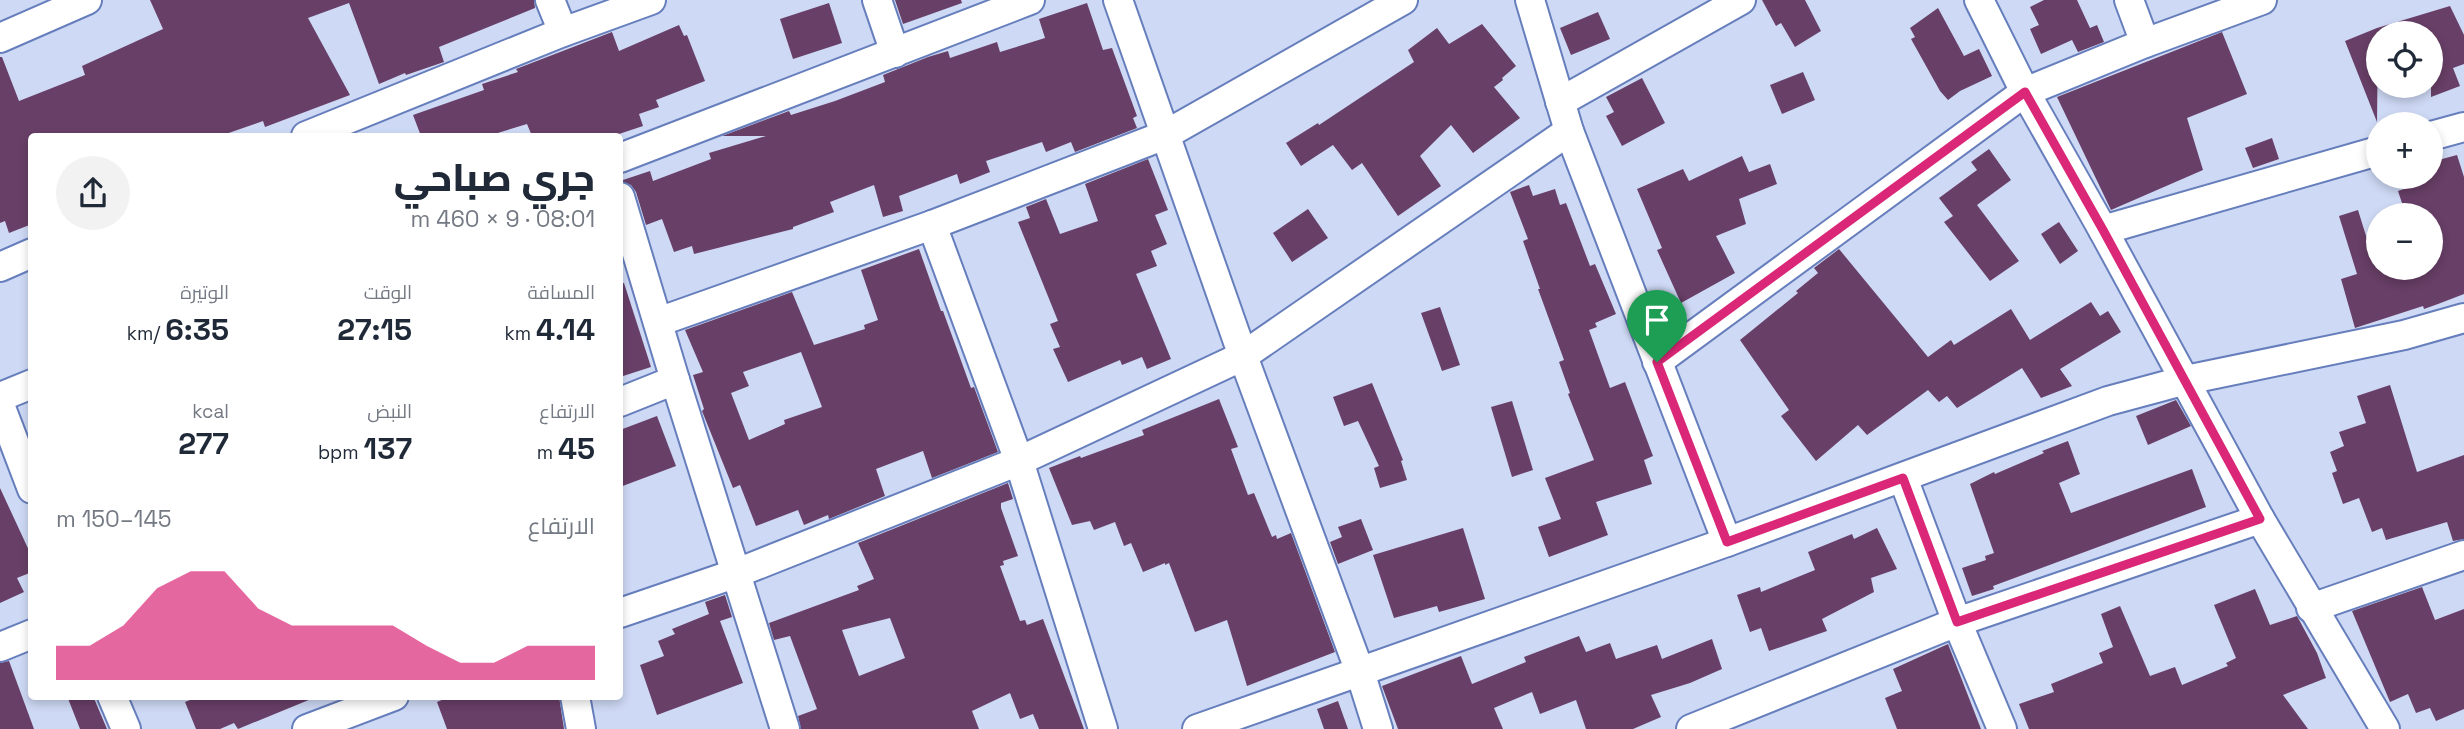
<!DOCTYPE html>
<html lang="ar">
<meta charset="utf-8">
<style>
body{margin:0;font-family:"Space Grotesk",Cairo,sans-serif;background:#f2f2f3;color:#1f2937;direction:rtl;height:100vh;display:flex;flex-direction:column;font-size:26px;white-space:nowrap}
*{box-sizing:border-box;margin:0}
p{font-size:23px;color:#747a83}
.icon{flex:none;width:38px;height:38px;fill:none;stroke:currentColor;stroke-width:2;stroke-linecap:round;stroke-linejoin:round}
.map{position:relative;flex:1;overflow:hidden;direction:ltr}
.side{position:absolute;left:28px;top:133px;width:595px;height:567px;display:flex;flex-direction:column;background:#fff;border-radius:7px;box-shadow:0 4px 10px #0003;direction:rtl}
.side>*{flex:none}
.tools{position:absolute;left:2366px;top:21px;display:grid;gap:14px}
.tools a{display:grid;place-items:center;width:77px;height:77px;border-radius:50%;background:#fff;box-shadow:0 4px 10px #0003;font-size:35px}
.pin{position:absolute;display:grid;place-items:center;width:60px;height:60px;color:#fff;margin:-72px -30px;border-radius:50% 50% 50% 0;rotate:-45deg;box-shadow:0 0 7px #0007}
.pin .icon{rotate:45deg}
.round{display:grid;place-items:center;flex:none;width:74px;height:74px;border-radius:37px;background:#f2f2f3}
.head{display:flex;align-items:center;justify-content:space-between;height:119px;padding:0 28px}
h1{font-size:38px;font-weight:800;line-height:52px}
.stats{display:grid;grid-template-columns:repeat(3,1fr);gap:10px;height:119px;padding:7px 28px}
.stats div{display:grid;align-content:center}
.stats b{font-size:30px;font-weight:800}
.stats small{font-size:19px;font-weight:400}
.stats p{font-size:19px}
.chart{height:196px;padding:14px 28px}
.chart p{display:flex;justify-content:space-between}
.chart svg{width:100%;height:126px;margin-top:7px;fill:#db2777;opacity:.7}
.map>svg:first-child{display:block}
.building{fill:#683f67;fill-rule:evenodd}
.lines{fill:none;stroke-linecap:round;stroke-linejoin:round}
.street-casing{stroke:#667ebc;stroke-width:32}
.street{stroke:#fff;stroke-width:28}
.route-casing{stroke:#fff;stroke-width:14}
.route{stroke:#db2777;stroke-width:9}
</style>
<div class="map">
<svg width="2464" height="729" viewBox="0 0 2464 729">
<rect width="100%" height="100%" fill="#ced9f5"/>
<g class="building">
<polygon points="150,0 534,0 535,8 439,47 444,62 406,75 405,73 379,84 349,3 308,18 350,95 265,127 263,121 220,136 32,136 32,224 9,233 5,221 0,223 0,57 2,57 19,101 85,75 82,66 163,29"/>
<polygon points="895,0 961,0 962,3 903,24"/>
<polygon points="1762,0 1805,0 1821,31 1795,47 1781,23 1776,26"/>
<polygon points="2044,0 2077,0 2090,28 2097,25 2104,42 2078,52 2072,40 2041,54 2030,29 2039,25 2030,7"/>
<polygon points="829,3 842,43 793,59 780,19"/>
<polygon points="1087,3 1103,50 1112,48 1137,116 1133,118 1137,128 1075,152 1071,142 1046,152 1042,142 986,161 990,172 960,184 957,174 899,196 903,211 883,217 874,185 830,202 834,212 793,227 793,229 694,254 692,246 674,252 662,219 646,225 636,192 631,185 620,181 650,171 653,181 711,159 709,153 766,136 722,136 789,111 791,115 835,101 885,82 883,75 928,57 948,51 950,58 997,42 1000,52 1045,38 1039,19"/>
<polygon points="2450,6 2464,35 2464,64 2453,68 2460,86 2431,97 2431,33 2378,33 2377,122 2345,41 2377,28"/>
<polygon points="1938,8 1964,56 1979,49 1992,76 1960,91 1948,100 1940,91 1911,39 1915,37 1910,28"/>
<polygon points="1598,12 1610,39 1571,55 1560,28"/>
<polygon points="1482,24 1516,66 1502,78 1503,80 1494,87 1520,118 1473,153 1451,125 1420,156 1441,186 1398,216 1362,163 1352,170 1333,145 1301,166 1286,143 1318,123 1319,125 1414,62 1408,50 1437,28 1449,44"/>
<polygon points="679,25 684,36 687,35 705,81 656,100 659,107 639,114 643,126 613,136 532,136 527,124 488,136 421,136 413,115 484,90 482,84 518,72 516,69 612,32 619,51"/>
<polygon points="2222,32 2247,94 2187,118 2203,170 2111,210 2057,97"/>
<polygon points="1803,72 1815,100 1782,114 1770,85"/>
<polygon points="1642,78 1665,123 1622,146 1606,116 1614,112 1606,97"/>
<polygon points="2272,138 2279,159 2253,168 2245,148"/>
<polygon points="1989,149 2011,180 1977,205 2019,261 1990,281 1944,222 1953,216 1939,198 1977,170 1971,162"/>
<polygon points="2457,155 2464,177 2464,294 2438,304 2424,309 2423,306 2355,328 2341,279 2357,274 2339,216 2358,210 2376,268 2431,268 2431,215 2406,215 2398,191 2410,187 2407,177 2431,177 2431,162"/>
<polygon points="1742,156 1749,172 1770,164 1777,184 1739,199 1746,224 1716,236 1735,273 1681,303 1657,250 1662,248 1637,189 1683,169 1689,181"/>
<polygon points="1148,159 1168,210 1155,215 1167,244 1151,251 1157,266 1136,274 1171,359 1147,369 1142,357 1122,365 1120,360 1068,382 1053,349 1060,347 1050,324 1058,321 1018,222 1030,218 1026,207 1046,199 1060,234 1098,221 1085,184"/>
<polygon points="1529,185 1533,196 1555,189 1560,205 1566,203 1590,266 1595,264 1616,314 1595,323 1597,327 1589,330 1610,388 1625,382 1653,456 1644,460 1652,484 1596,502 1608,535 1549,557 1538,527 1561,519 1545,478 1594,460 1568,394 1570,393 1559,362 1564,360 1538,289 1540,289 1523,241 1528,239 1510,192"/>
<polygon points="1308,209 1328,238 1292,262 1273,233"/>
<polygon points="2059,222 2078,251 2060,264 2041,234"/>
<path d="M919,249l22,62h2l28,77 3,-1 24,65 -66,26 -9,-27 -47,18 9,27 -56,23 -1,-4 -24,10 -6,-15 -42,16 -16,-41 -7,3 -31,-77 2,-2 -11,-34 10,-3 -18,-42 107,-38 22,53 51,-16 -1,-4 14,-5 -17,-50zM801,352l21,55 -38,13 1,4 -36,16 -18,-47 18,-7 -6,-14z"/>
<polygon points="1839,249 1928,357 1951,340 1954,345 2011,309 2030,340 2091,302 2100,316 2108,311 2121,332 2060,369 2072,386 2041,398 2022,368 1957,408 1947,396 1939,402 1928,390 1867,435 1858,425 1816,461 1781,416 1789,410 1740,340 1798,293 1796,291 1818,273 1814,268"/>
<polygon points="620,283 624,283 651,367 620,377"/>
<polygon points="1440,307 1460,365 1442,371 1421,313"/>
<polygon points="1372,383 1403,460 1401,461 1407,480 1380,488 1374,468 1379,466 1358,421 1344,426 1333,397"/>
<polygon points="2390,385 2417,472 2464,455 2464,539 2453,541 2447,522 2386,540 2382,528 2372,532 2359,498 2343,504 2332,473 2337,471 2330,452 2344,446 2339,432 2366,423 2357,396"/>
<polygon points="1219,399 1238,447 1231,449 1248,495 1254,493 1272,537 1276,535 1277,539 1291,533 1335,652 1247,686 1227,620 1195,632 1169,563 1165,565 1165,563 1143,572 1131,543 1124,546 1115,522 1094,530 1090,521 1072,525 1049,468 1080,456 1081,458 1144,435 1142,430"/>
<polygon points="2176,400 2191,426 2148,445 2136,416"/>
<polygon points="1512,401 1533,470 1512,477 1491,407"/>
<polygon points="657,416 676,466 620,487 620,430"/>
<polygon points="2068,441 2080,474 2059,483 2071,513 2192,469 2206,507 1993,586 1994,589 1972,596 1962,568 1986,560 1985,556 1994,553 1970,484 1994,472 1995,474 2044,453 2042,451"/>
<path d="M1008,483l5,16 -12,4v5l17,48 -15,5 1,4 -4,1 20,55 5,-1 2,5 16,-6 41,110h-45l-6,-15 -13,5 -10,-26 -38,18 7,18h-178l-3,-13 19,-7 -27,-73 -16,4 -5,-17 90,-33 -2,-4 17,-7 -16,-36zM890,618l15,40 -46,18 -17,-46z"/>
<polygon points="0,488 32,557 32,572 17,578 24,592 0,603"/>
<polygon points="1361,519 1373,550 1338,564 1330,542 1342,537 1338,527"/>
<polygon points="1463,528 1485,599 1439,612 1437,606 1394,618 1373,555"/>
<polygon points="1877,528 1897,569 1871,578 1874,592 1822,619 1827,631 1769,651 1761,628 1750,632 1737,595 1760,587 1761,592 1815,570 1808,552 1852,534 1854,539"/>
<polygon points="2422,587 2435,620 2464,609 2464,709 2436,721 2430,708 2416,713 2408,694 2390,702 2352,611"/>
<polygon points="2255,589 2270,625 2297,616 2317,653 2326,678 2283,695 2308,729 2029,729 2019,704 2054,692 2051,684 2103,663 2099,653 2113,647 2101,614 2120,606 2150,676 2175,667 2182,685 2228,666 2226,663 2236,658 2214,605"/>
<polygon points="725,595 732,617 720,621 743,683 657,715 640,665 664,656 658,641 675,634 672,629 709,614 705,602"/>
<polygon points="1579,636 1586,652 1610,643 1616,659 1657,645 1662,659 1712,639 1722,669 1690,683 1651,695 1661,717 1633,729 1586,729 1576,700 1540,714 1532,692 1494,708 1503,729 1398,729 1382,686 1461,656 1472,684 1526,662 1524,657"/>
<polygon points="1948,644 1981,729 1897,729 1885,698 1902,691 1893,669"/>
<polygon points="9,661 34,729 0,729 0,663"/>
<polygon points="67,696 93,696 107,729 80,729"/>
<polygon points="200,696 316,696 316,697 238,729 234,723 220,729 196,729 185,702"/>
<polygon points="451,696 559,696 564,729 447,729 437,702"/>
<polygon points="1338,701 1348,729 1324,729 1317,709"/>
</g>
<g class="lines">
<g class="street-casing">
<g id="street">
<polyline points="550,0 563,32"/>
<polyline points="877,0 895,53"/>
<polyline points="1118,0 1243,356 1360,672 1378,729"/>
<polyline points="1530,0 1569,131 1727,542"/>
<polyline points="1979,0 2025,92 2103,230 2260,519 2385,729"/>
<polyline points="2129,0 2145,43"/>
<polyline points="0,38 87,0"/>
<polyline points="1560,102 1741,0"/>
<polyline points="306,136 563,32 651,0"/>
<polyline points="2431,136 2464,127"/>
<polyline points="620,158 1030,0"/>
<polyline points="620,197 675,380 785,729"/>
<polyline points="932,225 1019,461 1103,729"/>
<polyline points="2103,230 2378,151"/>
<polyline points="0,267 32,253"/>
<polyline points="658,322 932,225 1165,135 1403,0"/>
<polyline points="1657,362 2025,92 2145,43 2262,0"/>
<polyline points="0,397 32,384"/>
<polyline points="620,402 675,380"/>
<polyline points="0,405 32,489"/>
<polyline points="1903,478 1957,622 2002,729"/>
<polyline points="2311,608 2464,555"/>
<polyline points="620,613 737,573 1019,461 1243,356 1569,131"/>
<polyline points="0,647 32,634"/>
<polyline points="112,696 126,729"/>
<polyline points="575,696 581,729"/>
<polyline points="307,729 394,696"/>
<polyline points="1197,729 1727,542 2108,401 2186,380 2404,335 2464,318"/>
<polyline points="1691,729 1957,622 2260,519"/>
</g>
</g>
<use href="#street" class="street"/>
</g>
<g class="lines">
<g class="route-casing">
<polygon id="route" points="2025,92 2103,230 2260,519 1957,622 1903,478 1727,542 1657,362"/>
</g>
<use href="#route" class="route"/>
</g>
</svg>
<div class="tools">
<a><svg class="icon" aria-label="locate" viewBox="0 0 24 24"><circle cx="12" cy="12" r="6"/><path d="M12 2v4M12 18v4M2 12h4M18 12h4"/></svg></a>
<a>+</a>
<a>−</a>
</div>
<div class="pin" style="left:1657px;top:362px;background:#1e9e55"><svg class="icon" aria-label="arrive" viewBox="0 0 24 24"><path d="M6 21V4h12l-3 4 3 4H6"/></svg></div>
<section class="side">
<div class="head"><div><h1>جري صباحي</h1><p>08:01 · 9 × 460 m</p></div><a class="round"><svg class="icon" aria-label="share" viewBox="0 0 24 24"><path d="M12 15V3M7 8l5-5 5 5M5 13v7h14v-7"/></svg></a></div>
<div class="stats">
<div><p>المسافة</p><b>4.14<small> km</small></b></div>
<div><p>الوقت</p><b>27:15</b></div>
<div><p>الوتيرة</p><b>6:35<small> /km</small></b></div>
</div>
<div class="stats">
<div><p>الارتفاع</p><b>45<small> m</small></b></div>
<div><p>النبض</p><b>137<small> bpm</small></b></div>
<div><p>kcal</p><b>277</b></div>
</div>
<div class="chart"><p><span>الارتفاع</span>145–150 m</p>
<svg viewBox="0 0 160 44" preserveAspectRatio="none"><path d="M0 44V32L10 32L20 25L30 12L40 6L50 6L60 19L70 25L80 25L90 25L100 25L110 32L120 38L130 38L140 32L150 32L160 32V44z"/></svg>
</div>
</section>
</div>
